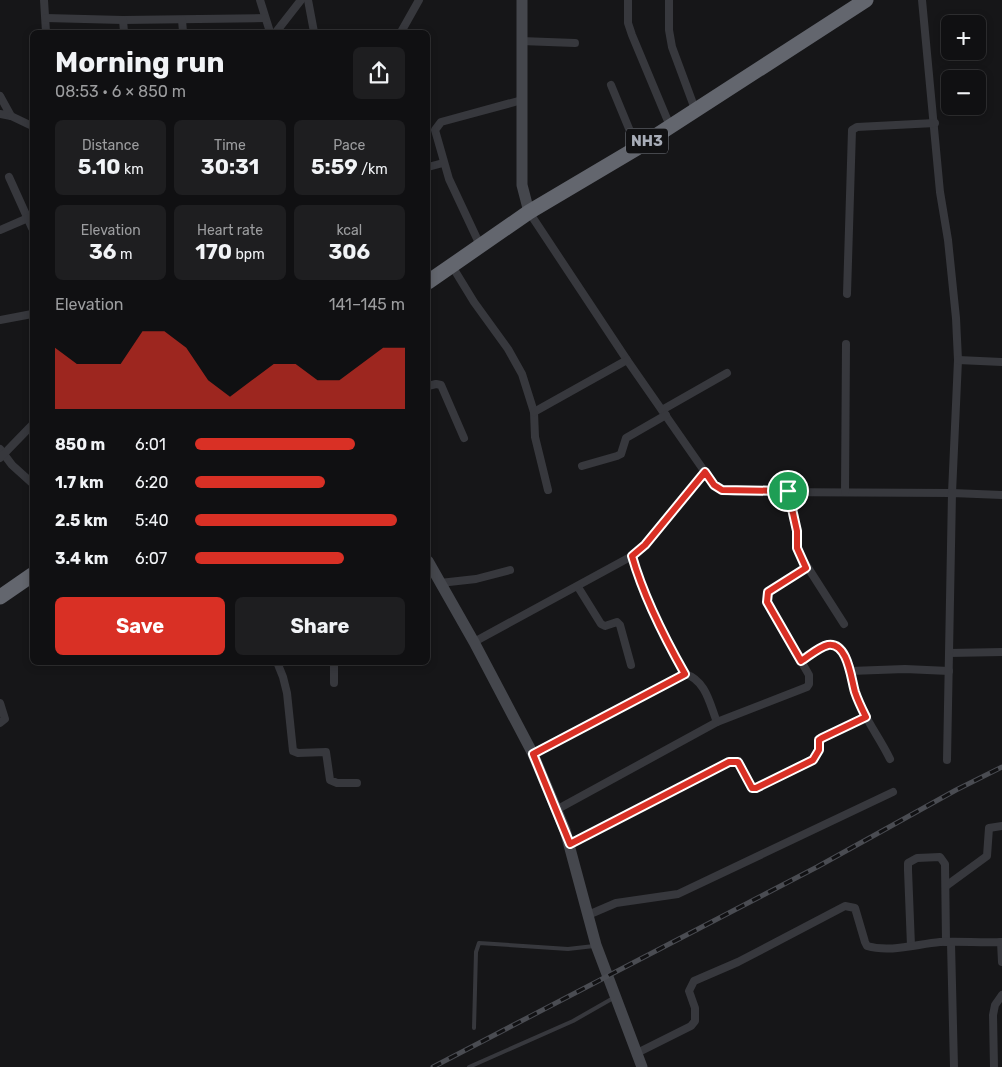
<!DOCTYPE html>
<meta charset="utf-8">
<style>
body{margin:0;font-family:Rubik,sans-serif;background:#1e1e20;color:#f1f3f6;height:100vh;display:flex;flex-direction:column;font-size:19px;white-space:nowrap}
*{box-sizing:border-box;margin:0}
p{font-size:16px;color:#9c9d9f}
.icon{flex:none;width:28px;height:28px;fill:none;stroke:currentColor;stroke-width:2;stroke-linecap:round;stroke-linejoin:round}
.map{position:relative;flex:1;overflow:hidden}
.side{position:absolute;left:30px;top:30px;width:400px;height:635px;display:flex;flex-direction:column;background:#101012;border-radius:8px;box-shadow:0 2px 8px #0003,0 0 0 1px #303032}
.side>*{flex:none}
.tools{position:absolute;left:941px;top:15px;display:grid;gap:10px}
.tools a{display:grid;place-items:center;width:45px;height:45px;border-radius:8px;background:#101012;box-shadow:0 2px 8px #0003,0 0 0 1px #303032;font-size:25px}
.pin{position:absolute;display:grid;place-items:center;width:42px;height:42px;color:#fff;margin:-21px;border:2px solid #fff;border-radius:50%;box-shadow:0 1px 5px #0007}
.round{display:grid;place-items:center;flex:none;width:52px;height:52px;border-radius:8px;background:#1e1e20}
.summary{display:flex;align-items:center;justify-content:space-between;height:85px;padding:0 25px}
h1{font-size:28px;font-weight:700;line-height:38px}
.stats{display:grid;grid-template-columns:repeat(3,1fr);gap:8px;height:85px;padding:5px 25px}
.stats div{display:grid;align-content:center;border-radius:8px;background:#1e1e20;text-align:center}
.stats b{font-size:21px;font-weight:700}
.stats small{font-size:14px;font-weight:400}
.stats p{font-size:14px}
.chart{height:140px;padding:10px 25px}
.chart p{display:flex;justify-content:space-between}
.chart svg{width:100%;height:90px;margin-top:5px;fill:#d93025;opacity:.7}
.cta{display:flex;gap:10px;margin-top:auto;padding:10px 25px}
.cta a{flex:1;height:58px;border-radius:8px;background:#d93025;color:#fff;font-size:20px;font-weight:700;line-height:58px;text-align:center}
.cta a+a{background:#1e1e20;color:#f1f3f6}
ul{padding:0 25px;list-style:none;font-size:16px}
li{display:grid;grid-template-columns:80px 60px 1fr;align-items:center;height:38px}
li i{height:12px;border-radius:6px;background:#d93025}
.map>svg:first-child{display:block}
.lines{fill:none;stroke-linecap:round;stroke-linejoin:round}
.lane{stroke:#37383d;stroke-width:4}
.street{stroke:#37383d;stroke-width:8}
.secondary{stroke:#45474d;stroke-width:11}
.highway{stroke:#63666e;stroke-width:15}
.rail-casing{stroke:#4a4c52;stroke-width:5}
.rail{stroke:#111113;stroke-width:3;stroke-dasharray:9;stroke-linecap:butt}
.route-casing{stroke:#fff;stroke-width:10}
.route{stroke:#d93025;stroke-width:6}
.labels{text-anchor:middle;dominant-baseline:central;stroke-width:4;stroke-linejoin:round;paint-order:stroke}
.shield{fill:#111113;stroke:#7b7e86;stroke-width:1}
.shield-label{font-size:15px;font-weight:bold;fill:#a8adb8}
</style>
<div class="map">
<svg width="1002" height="1067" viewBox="0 0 1002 1067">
<rect width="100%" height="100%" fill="#161618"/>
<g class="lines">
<g class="lane">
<polyline points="474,1028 476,952 479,943 568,949 594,946"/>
<polyline points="469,1067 573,1021 615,997"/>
</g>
<g class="street">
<polyline points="44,0 46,32"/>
<polyline points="260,0 270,32"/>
<polyline points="308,0 314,32"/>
<polyline points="628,0 628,23 632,35 670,126"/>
<polyline points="669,0 669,30 672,47 695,109"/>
<polyline points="46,18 123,20 265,18"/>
<polyline points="123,20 124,32"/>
<polyline points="182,20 183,32"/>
<polyline points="276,32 301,0"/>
<polyline points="401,32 419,0"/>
<polyline points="521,41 575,43"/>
<polyline points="611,85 637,148"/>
<polyline points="0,96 11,116 0,114"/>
<polyline points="11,116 32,126"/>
<polyline points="428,167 443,163"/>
<polyline points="9,177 32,228"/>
<polyline points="529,212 627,360 714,485 722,490 735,492 952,493 958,360 956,318 948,240 940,192 922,0"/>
<polyline points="0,230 28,218"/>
<polyline points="480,245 449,179 435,130 441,122 522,100"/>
<polyline points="452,266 474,302 508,349 522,374 534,412 535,437 548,490"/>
<polyline points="847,294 852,130 857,127 935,123"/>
<polyline points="0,320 32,314"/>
<polyline points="958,360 1002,362"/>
<polyline points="428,386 436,384 441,385 464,438"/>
<polyline points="662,410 727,373"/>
<polyline points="534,412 627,360"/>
<polyline points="0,449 12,465 32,483"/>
<polyline points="0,458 32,425"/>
<polyline points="582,466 617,456 621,454 626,438 666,415"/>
<polyline points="788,491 797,531 798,552 844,624"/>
<polyline points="845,492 846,344"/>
<path d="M632,556c12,42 32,81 53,118"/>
<polyline points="440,583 476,579 510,570"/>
<polyline points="578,587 601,624 605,626 617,622 620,625 631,665"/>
<polyline points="474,642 632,556 645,545 705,472"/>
<polyline points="949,653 1002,652"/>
<path d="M801,661c9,-5 23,-20 34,-15 15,5 16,32 20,44 7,26 24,46 35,69"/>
<polyline points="277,662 283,677 287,693 293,751 298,753 326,752 330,780 337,783 357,783"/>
<polyline points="334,662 334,683"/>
<polyline points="850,671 905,669 949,671"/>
<polyline points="0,703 5,719 0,723"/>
<path d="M533,754l152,-80c21,6 25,31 32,48"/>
<polyline points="947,760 952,493 1002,495"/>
<polyline points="556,810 717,722 807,687 809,684 809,675 767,602 768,592 806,568"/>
<polyline points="570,844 729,762 738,762 752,788 756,788 813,759 819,750 819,740 822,738 866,717"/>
<polyline points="946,886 987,856 989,828 1002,826"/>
<polyline points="588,915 616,903 678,894 893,792"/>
<polyline points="1001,942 1002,962"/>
<polyline points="951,943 954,1067"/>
<polyline points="911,946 908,870 908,863 917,858 940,857 945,864 946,942"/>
<path d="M637,1053l54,-27 4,-5v-13l-6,-17 5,-10 44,-19 107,-56 10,2 10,34 2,4c23,7 50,-2 73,-4 20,-1 42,1 62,0"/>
<polyline points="994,1067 993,1015 995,1005 1002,995"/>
</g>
<g class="secondary">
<polyline points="522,0 522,185 529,212"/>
<polyline points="428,561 474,642 533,754 565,830 596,945 642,1067"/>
</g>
<g class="highway">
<polyline points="428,282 529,212 637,148 866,0"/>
<polyline points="0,597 32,575"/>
</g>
<g class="rail-casing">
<polyline id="rail" points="433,1067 817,867 956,790 1002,767"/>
</g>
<use href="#rail" class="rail"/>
</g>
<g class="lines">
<g class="route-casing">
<path id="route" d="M705,472l9,13 8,5 66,1 9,40v17l9,20 -38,24 -1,10 34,59c8,-5 18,-14 27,-16 20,-3 23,34 27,47 3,9 7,17 11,25l-44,21 -3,2v10l-6,10 -57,28h-4l-14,-26h-9l-159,82 -37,-90 152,-80c-21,-37 -41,-76 -53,-118l13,-11z"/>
</g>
<use href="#route" class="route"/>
</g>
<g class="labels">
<rect class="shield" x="626" y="128.5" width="42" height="25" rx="4"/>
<g class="shield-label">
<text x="647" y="141">NH3</text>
</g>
</g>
</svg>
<div class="tools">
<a>+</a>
<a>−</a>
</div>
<div class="pin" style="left:788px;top:491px;background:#1e9e55"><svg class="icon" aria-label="arrive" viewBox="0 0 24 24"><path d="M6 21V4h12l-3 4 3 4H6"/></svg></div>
<section class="side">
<div class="summary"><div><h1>Morning run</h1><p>08:53 · 6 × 850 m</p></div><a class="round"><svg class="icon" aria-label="share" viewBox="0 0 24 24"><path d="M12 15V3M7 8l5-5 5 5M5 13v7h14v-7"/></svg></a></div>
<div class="stats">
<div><p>Distance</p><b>5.10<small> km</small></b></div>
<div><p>Time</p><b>30:31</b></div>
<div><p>Pace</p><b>5:59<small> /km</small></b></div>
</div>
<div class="stats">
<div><p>Elevation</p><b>36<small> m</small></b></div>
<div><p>Heart rate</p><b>170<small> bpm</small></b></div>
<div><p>kcal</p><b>306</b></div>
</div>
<div class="chart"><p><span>Elevation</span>141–145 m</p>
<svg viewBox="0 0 160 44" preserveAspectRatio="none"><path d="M0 44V14L10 22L20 22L30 22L40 6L50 6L60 14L70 30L80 38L90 30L100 22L110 22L120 30L130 30L140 22L150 14L160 14V44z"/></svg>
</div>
<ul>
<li><b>850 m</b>6:01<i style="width:76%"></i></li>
<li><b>1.7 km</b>6:20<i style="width:62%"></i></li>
<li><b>2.5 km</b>5:40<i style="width:96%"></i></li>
<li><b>3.4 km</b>6:07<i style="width:71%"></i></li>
</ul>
<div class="cta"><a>Save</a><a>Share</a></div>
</section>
</div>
